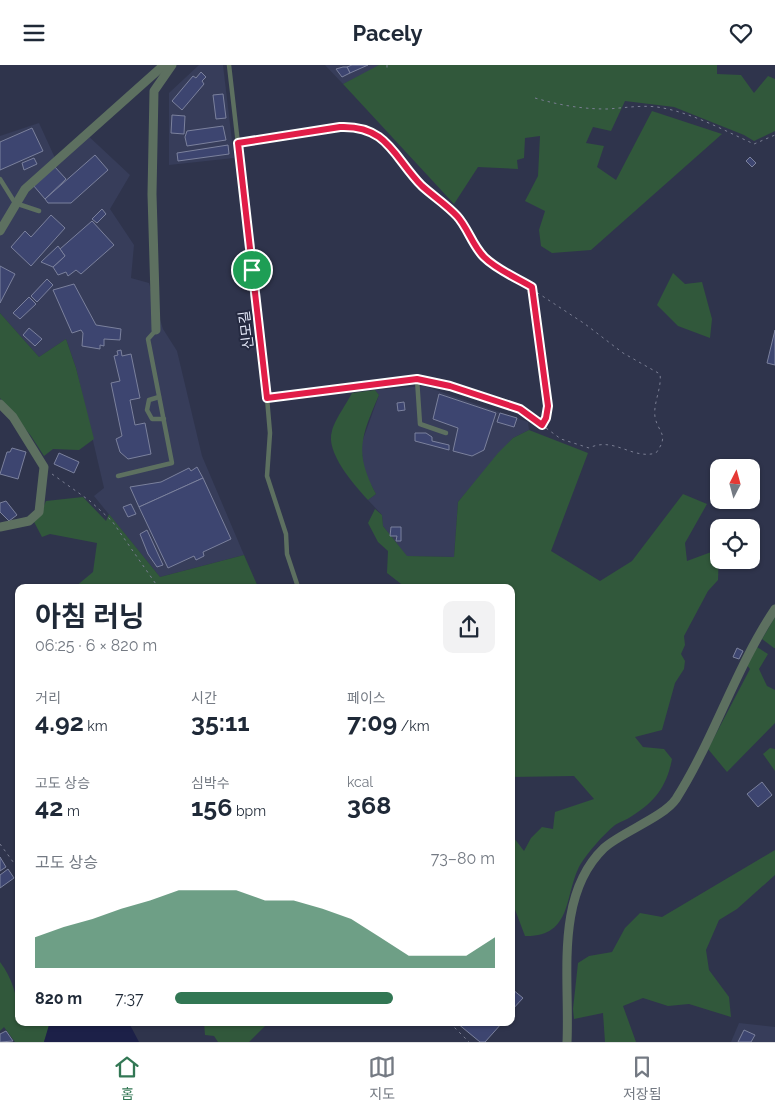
<!DOCTYPE html>
<html lang="ko">
<meta charset="utf-8">
<style>
body{margin:0;font-family:Raleway,"Noto Sans KR",sans-serif;background:#f2f2f3;color:#1f2937;height:100vh;display:flex;flex-direction:column;font-size:19px;white-space:nowrap}
*{box-sizing:border-box;margin:0}
p{font-size:16px;color:#747a83}
.icon{flex:none;width:28px;height:28px;fill:none;stroke:currentColor;stroke-width:2;stroke-linecap:round;stroke-linejoin:round}
.map{position:relative;flex:1;overflow:hidden}
.side{position:absolute;left:15px;top:519px;width:500px;height:442px;display:flex;flex-direction:column;background:#fff;border-radius:10px;box-shadow:0 1px 4px #0004}
.side>*{flex:none}
.needle{width:32px;rotate:6deg}
.fabs{position:absolute;left:710px;top:394px;display:grid;gap:10px}
.fabs a{display:grid;place-items:center;width:50px;height:50px;border-radius:10px;background:#fff;box-shadow:0 1px 4px #0004;font-size:25px}
.pin{position:absolute;display:grid;place-items:center;width:42px;height:42px;color:#fff;margin:-21px;border:2px solid #fff;border-radius:50%;box-shadow:0 1px 5px #0007}
.round{display:grid;place-items:center;flex:none;width:52px;height:52px;border-radius:10px;background:#f2f2f3}
.head{display:flex;align-items:center;justify-content:space-between;height:85px;padding:0 20px}
h1{font-size:28px;font-weight:700;line-height:38px}
.stats{display:grid;grid-template-columns:repeat(3,1fr);gap:8px;height:85px;padding:5px 20px}
.stats div{display:grid;align-content:center}
.stats b{font-size:25px;font-weight:700}
.stats small{font-size:14px;font-weight:400}
.stats p{font-size:14px}
.chart{height:140px;padding:10px 20px}
.chart p{display:flex;justify-content:space-between}
.chart svg{width:100%;height:90px;margin-top:5px;fill:#327754;opacity:.7}
ul{padding:0 20px;list-style:none;font-size:16px}
li{display:grid;grid-template-columns:80px 60px 1fr;align-items:center;height:38px}
li i{height:12px;border-radius:6px;background:#327754}
header{display:flex;justify-content:space-between;align-items:center;height:65px;padding:0 20px;background:#fff;font-size:22px;font-weight:700}
.tab-bar{display:flex;justify-content:space-around;align-items:center;height:70px;border-top:1px solid #e0e1e3;background:#fff;font-size:14px;color:#747a83}
.tab-bar a{display:grid;justify-items:center;gap:2px}
.tab-bar .current{color:#327754}
.map>svg:first-child{display:block}
.built{fill:#373d5a}
.green{fill:#31583b}
.water{fill:#1c2048}
.building{fill:#3d4570;stroke:#7b819d}
.lines{fill:none;stroke-linecap:round;stroke-linejoin:round}
.path{stroke:#7a7e93;stroke-width:1;stroke-dasharray:2.5 4;stroke-linecap:butt}
.lane{stroke:#5d7060;stroke-width:4.5}
.street{stroke:#5d7060;stroke-width:9}
.route-casing{stroke:#fff;stroke-width:10}
.route{stroke:#e11d48;stroke-width:6}
.labels{text-anchor:middle;dominant-baseline:central;stroke-width:4;stroke-linejoin:round;paint-order:stroke}
.street-label{font-size:14px;fill:#e9edfd;stroke:#252a41}
</style>
<header><svg class="icon" aria-label="menu" viewBox="0 0 24 24"><path d="M4 6h16M4 12h16M4 18h16"/></svg>Pacely<svg class="icon" aria-label="heart" viewBox="0 0 24 24"><path d="M12 20l-8-8c-3-5 5-10 8-4 3-6 11-1 8 4z"/></svg></header>
<div class="map">
<svg width="775" height="977" viewBox="0 0 775 977">
<rect width="100%" height="100%" fill="#2f344c"/>
<g class="built">
<polygon points="199,0 223,0 234,93 169,100 169,28"/>
<polygon points="325,0 379,0 379,2 343,19"/>
<polygon points="39,58 55,93 84,67 130,110 110,144 134,180 131,213 149,218 163,264 177,286 202,391 244,490 160,512 94,431 104,423 76,303 66,274 39,292 0,248 0,71"/>
<polygon points="424,321 528,357 529,365 513,373 458,437 454,492 406,491 383,461 382,450 368,435 376,429 364,407 361,380 379,330 375,325"/>
<polygon points="739,958 775,962 775,977 731,977"/>
</g>
<g class="green">
<polygon points="379,0 717,0 717,9 741,10 754,28 768,11 775,14 775,66 754,76 744,70 674,42 625,36 611,66 593,62 586,78 604,81 597,102 616,115 652,46 722,69 591,185 552,188 541,181 539,165 545,146 525,136 538,111 540,71 525,73 524,93 517,95 518,104 478,102 454,139 343,19"/>
<polygon points="673,208 685,219 702,217 712,254 710,273 678,261 657,240"/>
<polygon points="0,248 39,292 66,274 76,303 94,374 79,385 53,384 44,391 31,371 0,333"/>
<path d="M375,325l4,5c-18,42 -25,57 -3,99l-8,6c-14,-15 -43,-48 -36,-69 2,-10 15,-28 20,-38z"/>
<path d="M529,365l59,23 -37,98 49,30 32,-20 51,-67 24,10 -22,39 2,18 27,-10 5,2 -1,27 -10,11 -24,45 1,9 -4,9 4,7 -1,8 -9,14 -13,47 -27,7 8,10 21,2 8,10c-5,26 -16,42 -40,57 -5,4 -11,5 -17,9 -12,10 -27,27 -35,40 -16,30 -7,72 -55,71l-14,-37 3,-11h-3v-54l13,17 7,-13 11,-11 11,2 2,-17 39,-13 -20,-23 -63,1v-190h-106l-18,-14 1,-22 -10,-9 -10,-19 7,-14 7,6 1,11 24,30 47,1 4,-55 40,-49 15,-15z"/>
<polygon points="83,432 106,456 109,449 160,512 244,490 258,522 75,522 93,507 97,478 50,469 42,472 33,455 39,452 46,436"/>
<polygon points="775,552 775,583 774,583 762,574"/>
<polygon points="757,582 768,589 759,604 767,621 775,625 775,658 727,707 708,684 750,604 746,599"/>
<polygon points="770,683 775,684 775,706 763,689"/>
<polygon points="775,785 775,810 737,844 719,855 706,885 709,905 729,932 731,952 689,939 668,941 643,933 623,941 636,977 605,977 603,948 574,954 573,944 578,898 589,891 612,887 625,863 640,848 662,852"/>
<path d="M0,897c13,17 19,39 19,61h35l-5,3 -5,16h-29l-11,-15 -4,4z"/>
<polygon points="204,958 268,958 249,977 218,977 214,971 205,970"/>
</g>
<polygon class="water" points="54,958 129,958 139,977 44,977 49,960"/>
<g class="building">
<polygon points="352,0 368,0 350,8 347,2"/>
<polygon points="343,2 347,2 350,8 342,12 336,4"/>
<polygon points="201,7 206,12 202,16 204,19 182,45 172,36 193,11 196,13"/>
<polygon points="223,29 226,53 216,54 213,30"/>
<polygon points="172,50 185,51 184,69 171,68"/>
<polygon points="223,61 226,75 187,81 185,72 187,66"/>
<polygon points="32,63 43,86 0,105 0,77"/>
<polygon points="228,80 229,89 178,96 177,88"/>
<polygon points="95,90 108,105 71,138 48,138 45,134"/>
<polygon points="750,92 756,98 752,102 746,96"/>
<polygon points="34,93 37,99 24,105 22,98"/>
<polygon points="54,101 66,114 45,134 33,120"/>
<polygon points="102,144 106,149 97,158 92,154"/>
<polygon points="51,150 65,163 31,201 11,182 25,166 31,172"/>
<polygon points="92,156 114,180 81,209 76,205 68,211 66,207 58,210 53,202 65,191 60,184"/>
<polygon points="58,181 65,191 53,202 41,197"/>
<polygon points="0,201 15,209 0,238"/>
<polygon points="47,214 53,220 37,237 31,231"/>
<polygon points="74,219 96,260 121,264 120,275 104,274 104,281 100,280 100,284 82,281 83,268 81,265 72,268 53,225"/>
<polygon points="29,232 36,239 20,254 13,248"/>
<polygon points="29,263 42,274 35,281 23,270"/>
<polygon points="775,265 775,300 767,298"/>
<polygon points="121,285 122,291 131,289 140,333 130,335 135,360 145,358 151,389 128,394 120,387 116,374 122,371 111,318 120,316 114,291 118,290 117,286"/>
<polygon points="439,329 496,348 484,385 472,391 453,386 458,363 433,354"/>
<polygon points="404,337 405,345 398,346 397,338"/>
<polygon points="500,348 517,353 514,362 497,357"/>
<polygon points="415,368 426,368 432,372 432,376 449,380 449,385 415,376"/>
<polygon points="12,383 26,387 18,414 0,409 7,387 10,387"/>
<polygon points="59,388 79,397 74,408 54,399"/>
<polygon points="197,402 203,413 139,442 130,422 161,417 189,403 191,406"/>
<polygon points="203,413 231,474 203,487 204,491 196,495 194,491 168,503 139,442"/>
<polygon points="6,436 17,450 9,456 0,447 0,438"/>
<polygon points="131,439 136,449 128,452 123,442"/>
<polygon points="391,462 401,462 401,476 396,476 397,471 390,471"/>
<polygon points="147,465 163,500 157,502 148,489 140,469"/>
<polygon points="737,583 743,586 739,594 733,592"/>
<polygon points="762,717 772,730 758,742 747,729"/>
<polygon points="0,792 6,802 0,806"/>
<polygon points="8,804 14,813 0,823 0,810"/>
<polygon points="511,918 515,921 512,924 523,933 511,946"/>
<polygon points="457,958 502,958 485,977 480,977"/>
<polygon points="744,965 755,970 751,977 738,977"/>
<polygon points="6,966 13,976 0,977 0,969"/>
</g>
<g class="lines">
<g class="path">
<polyline points="387,0 387,6"/>
<path d="M535,33c24,7 46,11 72,11 17,-1 33,-4 50,-2 34,5 66,23 97,37l21,-9"/>
<path d="M244,77c26,-4 95,-20 117,-15 28,7 42,38 60,58 11,11 28,20 37,33 10,14 16,28 28,41l99,65 38,29 37,21c2,14 -7,29 -5,43 3,16 15,17 1,36 -24,7 -42,-17 -67,-5l-28,-9 -41,-30 -70,-23 -26,-6"/>
<polyline points="532,223 548,341 546,353 542,359"/>
<polyline points="273,332 410,315"/>
<polyline points="52,409 90,436 112,456 158,522"/>
<polyline points="0,779 19,805"/>
<polyline points="450,958 469,977"/>
</g>
<g class="lane">
<polyline points="229,0 267,333 270,368 267,411 286,469 287,489 298,522"/>
<polyline points="0,114 15,138 39,146"/>
<polyline points="417,314 420,359 446,368"/>
<polyline points="159,332 149,335 147,345 152,354 164,354"/>
<polyline points="118,411 172,398 148,274 156,265"/>
</g>
<g class="street">
<polyline points="0,166 25,124 164,0"/>
<polyline points="156,265 152,129 154,26 172,0"/>
<polyline points="0,339 13,352 44,402 39,447 29,456 0,462"/>
<path d="M567,977c3,-63 -13,-146 37,-194 16,-15 60,-31 72,-49 38,-60 59,-130 99,-190"/>
</g>
</g>
<g class="lines">
<g class="route-casing">
<path id="route" d="M340,62c48,-2 54,31 82,59 11,10 25,19 35,30 11,12 15,29 27,41 13,13 33,21 48,30l16,119 -2,12 -4,7 -22,-16 -70,-23 -33,-7 -150,19 -29,-255z"/>
</g>
<use href="#route" class="route"/>
</g>
<g class="labels">
<g class="street-label">
<text transform="translate(246 265) rotate(-97)">신모길</text>
</g>
</g>
</svg>
<div class="fabs">
<a><svg class="needle" viewBox="-14 -14 28 28"><path d="M0-13l5 13h-10z" fill="#e53935"/><path d="M0 13l5-13h-10z" fill="#747a83"/></svg></a>
<a><svg class="icon" aria-label="locate" viewBox="0 0 24 24"><circle cx="12" cy="12" r="6"/><path d="M12 2v4M12 18v4M2 12h4M18 12h4"/></svg></a>
</div>
<div class="pin" style="left:252px;top:205px;background:#1e9e55"><svg class="icon" aria-label="arrive" viewBox="0 0 24 24"><path d="M6 21V4h12l-3 4 3 4H6"/></svg></div>
<section class="side">
<div class="head"><div><h1>아침 러닝</h1><p>06:25 · 6 × 820 m</p></div><a class="round"><svg class="icon" aria-label="share" viewBox="0 0 24 24"><path d="M12 15V3M7 8l5-5 5 5M5 13v7h14v-7"/></svg></a></div>
<div class="stats">
<div><p>거리</p><b>4.92<small> km</small></b></div>
<div><p>시간</p><b>35:11</b></div>
<div><p>페이스</p><b>7:09<small> /km</small></b></div>
</div>
<div class="stats">
<div><p>고도 상승</p><b>42<small> m</small></b></div>
<div><p>심박수</p><b>156<small> bpm</small></b></div>
<div><p>kcal</p><b>368</b></div>
</div>
<div class="chart"><p><span>고도 상승</span>73–80 m</p>
<svg viewBox="0 0 160 44" preserveAspectRatio="none"><path d="M0 44V29L10 24L20 20L30 15L40 11L50 6L60 6L70 6L80 11L90 11L100 15L110 20L120 29L130 38L140 38L150 38L160 29V44z"/></svg>
</div>
<ul>
<li><b>820 m</b>7:37<i style="width:68%"></i></li>
</ul>
</section>
</div>
<nav class="tab-bar">
<a class="current"><svg class="icon" aria-label="home" viewBox="0 0 24 24"><path d="M3 11l9-7 9 7M6 9v11h12V9"/></svg>홈</a>
<a><svg class="icon" aria-label="map" viewBox="0 0 24 24"><path d="M3 6l6-2 6 2 6-2v14l-6 2-6-2-6 2zM9 4v14M15 6v14"/></svg>지도</a>
<a><svg class="icon" aria-label="saved" viewBox="0 0 24 24"><path d="M7 4h10v16l-5-4-5 4z"/></svg>저장됨</a>
</nav>
